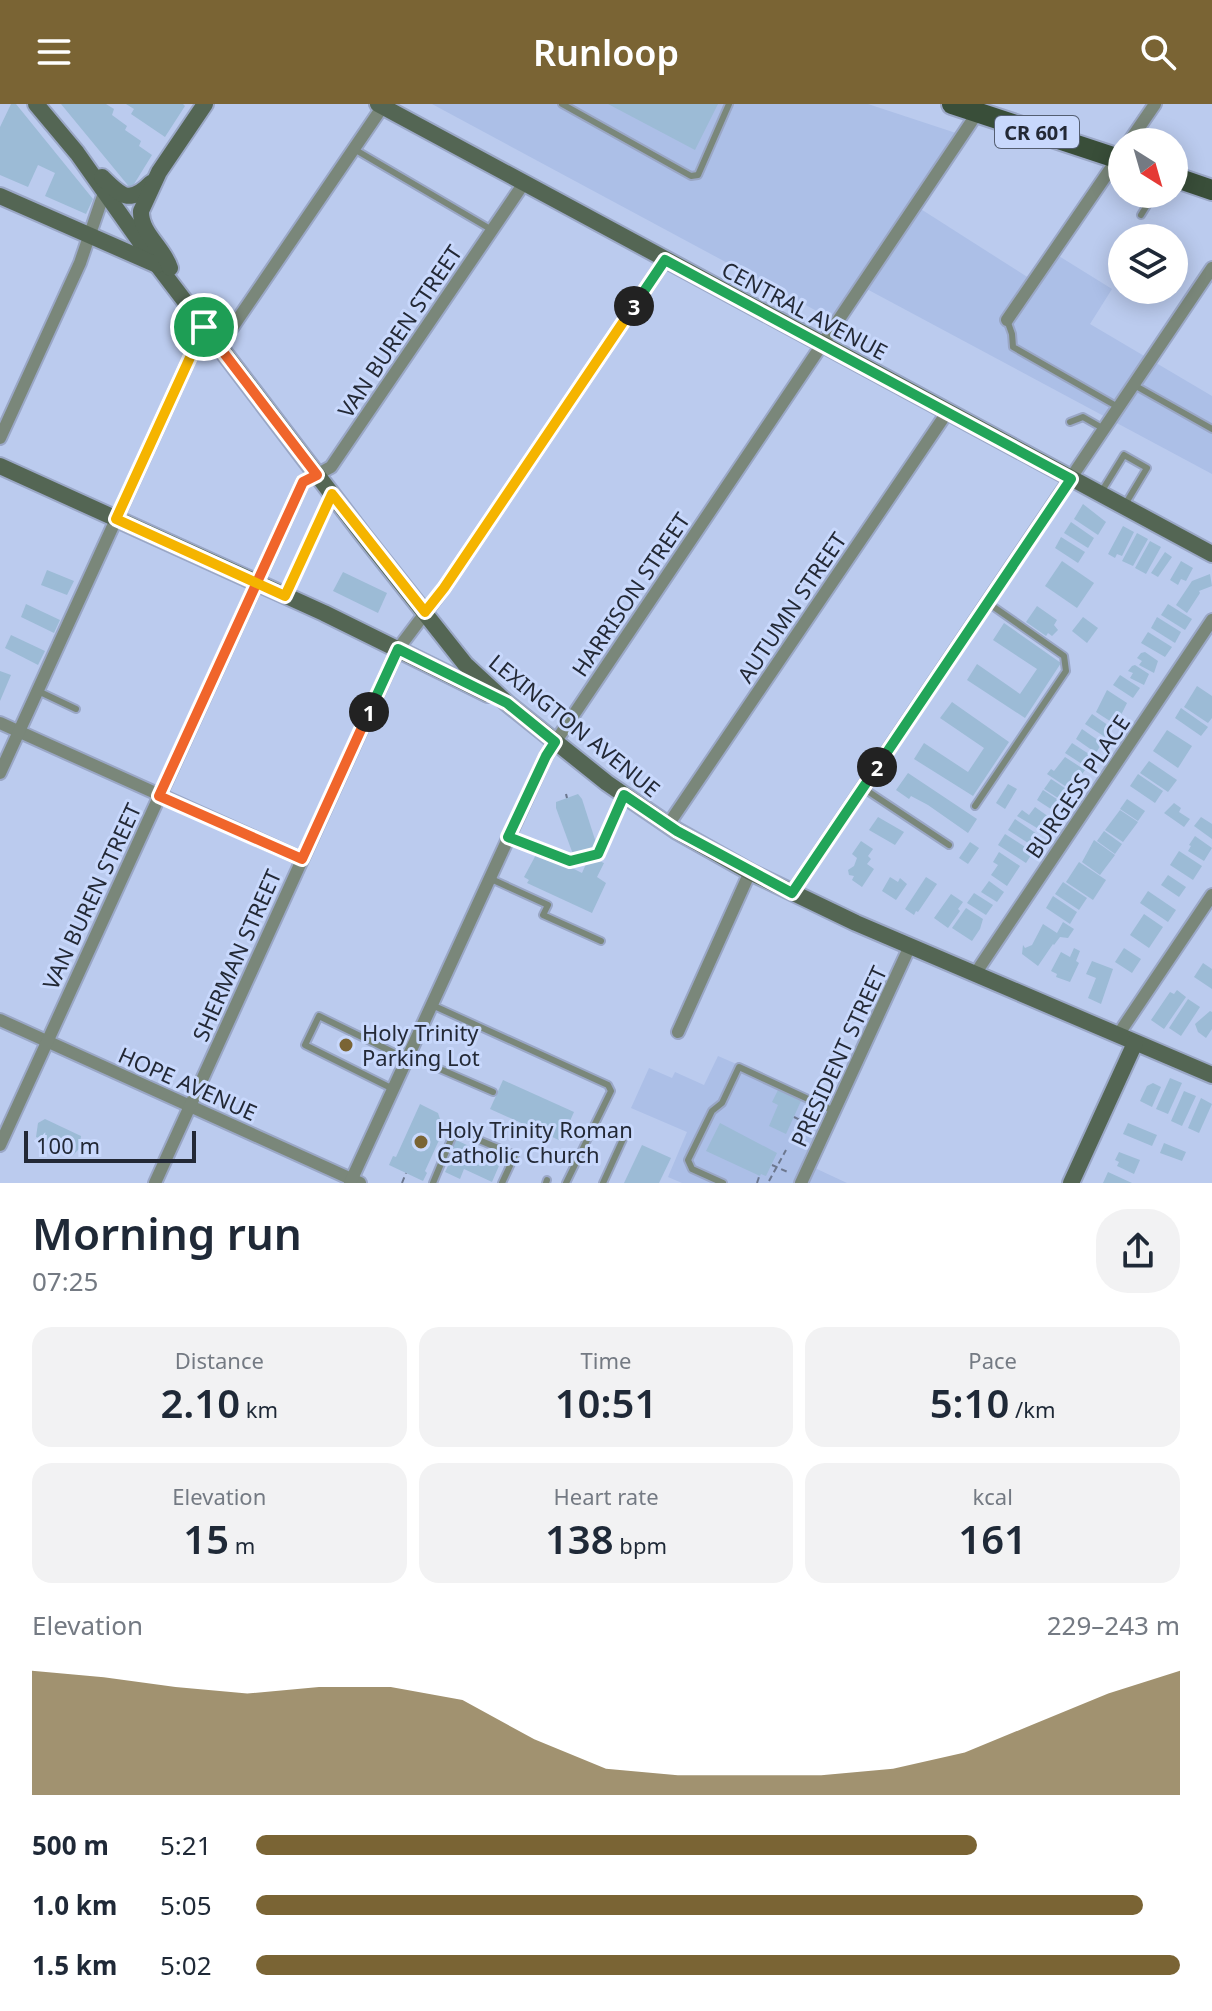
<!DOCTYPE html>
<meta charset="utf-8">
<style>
body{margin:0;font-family:"Noto Sans",sans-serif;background:#f2f2f3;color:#1f2937;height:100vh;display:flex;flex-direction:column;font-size:30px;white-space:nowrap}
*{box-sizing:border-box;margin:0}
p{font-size:26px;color:#747a83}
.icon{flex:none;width:44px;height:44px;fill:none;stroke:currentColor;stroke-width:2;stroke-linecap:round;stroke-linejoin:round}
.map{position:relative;height:1079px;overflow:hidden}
.details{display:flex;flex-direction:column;background:#fff;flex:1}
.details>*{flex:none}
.needle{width:52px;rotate:143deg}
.controls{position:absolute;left:1108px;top:24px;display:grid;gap:16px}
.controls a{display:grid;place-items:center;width:80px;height:80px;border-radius:50%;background:#fff;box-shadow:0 4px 20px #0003;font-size:40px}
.scale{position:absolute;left:24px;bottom:20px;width:172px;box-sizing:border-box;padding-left:8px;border:4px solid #232936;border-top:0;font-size:22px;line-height:28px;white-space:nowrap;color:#232936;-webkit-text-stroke:6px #c8d8fc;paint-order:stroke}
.pin{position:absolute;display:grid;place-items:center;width:68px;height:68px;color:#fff;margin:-34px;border:4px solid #fff;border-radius:50%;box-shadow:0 2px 8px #0007}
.km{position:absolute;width:40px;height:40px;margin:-20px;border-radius:50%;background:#222;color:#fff;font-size:22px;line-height:40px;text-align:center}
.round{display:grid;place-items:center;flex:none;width:84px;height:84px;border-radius:32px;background:#f2f2f3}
.overview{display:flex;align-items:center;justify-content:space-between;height:136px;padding:0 32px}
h1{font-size:44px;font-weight:600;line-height:60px}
.metrics{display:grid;grid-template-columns:repeat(3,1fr);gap:12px;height:136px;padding:8px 32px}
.metrics div{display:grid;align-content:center;border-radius:20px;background:#f2f2f3;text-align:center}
.metrics b{font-size:40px;font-weight:600}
.metrics small{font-size:22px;font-weight:400}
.metrics p{font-size:22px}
.chart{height:224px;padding:16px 32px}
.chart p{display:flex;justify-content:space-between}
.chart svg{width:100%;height:144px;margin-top:8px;fill:#7a6434;opacity:.7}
ul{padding:0 32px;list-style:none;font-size:26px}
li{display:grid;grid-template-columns:128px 96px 1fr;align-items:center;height:60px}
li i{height:20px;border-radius:10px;background:#7a6434}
header{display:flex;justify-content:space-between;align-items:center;height:104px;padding:0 32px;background:#7a6434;color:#fff;font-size:36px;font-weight:600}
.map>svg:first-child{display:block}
.built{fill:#acbfe7}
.building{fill:#9cbbd6}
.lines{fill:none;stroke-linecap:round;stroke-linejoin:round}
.lane-casing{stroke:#9aa7c6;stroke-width:10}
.street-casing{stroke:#9aa7c6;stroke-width:16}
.secondary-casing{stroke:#9aa7c6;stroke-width:20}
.primary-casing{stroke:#9aa7c6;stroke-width:24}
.path{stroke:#6c778e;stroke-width:2;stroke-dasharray:6 4;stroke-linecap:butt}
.lane{stroke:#7a877a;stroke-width:6}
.street{stroke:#7a877a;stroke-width:12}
.secondary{stroke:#546654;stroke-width:16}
.primary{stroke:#394e39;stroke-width:20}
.split-1-casing{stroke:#fff;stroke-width:16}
.split-2-casing{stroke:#fff;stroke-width:16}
.split-3-casing{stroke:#fff;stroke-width:16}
.split-4-casing{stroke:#fff;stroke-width:16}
.split-1{stroke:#f0652b;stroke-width:10}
.split-2{stroke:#22a559;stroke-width:10}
.split-3{stroke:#22a559;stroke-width:10}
.split-4{stroke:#f5b400;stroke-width:10}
.poi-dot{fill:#7a6434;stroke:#c8d8fc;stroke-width:3}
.labels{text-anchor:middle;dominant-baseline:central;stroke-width:6;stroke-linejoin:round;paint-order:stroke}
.shield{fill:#c8d8fc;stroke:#545e71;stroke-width:2}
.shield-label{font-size:20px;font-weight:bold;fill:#232936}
.street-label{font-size:22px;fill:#232936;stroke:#c8d8fc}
.poi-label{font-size:22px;fill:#232936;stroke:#c8d8fc;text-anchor:start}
</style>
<header><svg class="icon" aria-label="menu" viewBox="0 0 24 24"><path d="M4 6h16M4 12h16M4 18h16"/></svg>Runloop<svg class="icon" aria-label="search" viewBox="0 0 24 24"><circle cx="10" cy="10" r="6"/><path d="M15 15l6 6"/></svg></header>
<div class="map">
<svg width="1212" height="1079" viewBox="0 0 1212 1079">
<rect width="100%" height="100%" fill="#bbcbee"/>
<g class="built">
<polygon points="432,0 868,0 965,32 916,102 1032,176 1054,149 1112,185 1090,220 1212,292 1212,370 863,183 839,219"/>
<polygon points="718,952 828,1000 802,1058 847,1079 682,1079 668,1073 687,1028 631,1004 649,964 672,974 675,968 704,981"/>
</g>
<g class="building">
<polygon points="11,0 16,0 93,95 86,110 45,92 55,69 38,61 28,83 0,71 0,23"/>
<polygon points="61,0 106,0 114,5 112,11 127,22 125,26 141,37 139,42 152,51 131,85"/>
<polygon points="126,0 183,0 185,2 165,33 131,10 134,5"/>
<polygon points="608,0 718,0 695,46"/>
<polygon points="1083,400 1106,418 1098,431 1074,415"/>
<polygon points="1071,418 1094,434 1088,444 1064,429"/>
<polygon points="1123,422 1134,428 1122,452 1117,450 1115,454 1108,450"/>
<polygon points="1137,429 1148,435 1133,462 1122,457"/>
<polygon points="1061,433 1085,448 1078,459 1055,444"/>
<polygon points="1150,437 1161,443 1146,470 1135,464"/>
<polygon points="1165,448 1172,453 1158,473 1151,469"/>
<polygon points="1062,457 1094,479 1077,504 1045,482"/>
<polygon points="1181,457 1193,464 1186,477 1181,475 1178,481 1170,476"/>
<polygon points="47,466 74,477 67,491 41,481"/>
<polygon points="343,468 387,489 378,509 333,487"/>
<polygon points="1210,470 1212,482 1199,487 1200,489 1187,509 1176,501 1192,477"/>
<polygon points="26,500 60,516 54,529 21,513"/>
<polygon points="1168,500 1192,515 1185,526 1161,511"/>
<polygon points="1037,502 1057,516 1054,521 1058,526 1052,532 1048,529 1046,532 1026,518"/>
<polygon points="1083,513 1098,524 1087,539 1072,527"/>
<polygon points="1157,513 1181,528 1175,539 1151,524"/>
<polygon points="1004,519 1061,559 1025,614 967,576 977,560 1020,590 1037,565 993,536"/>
<polygon points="1148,528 1172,543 1165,553 1141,539"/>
<polygon points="11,531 45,547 38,561 5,544"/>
<polygon points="1145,548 1158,557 1154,569 1139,561 1142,557 1137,554 1141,549"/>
<polygon points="1135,561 1149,570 1144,581 1130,574 1133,569 1128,567 1132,562"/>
<polygon points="0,567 11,571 0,597"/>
<polygon points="1120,571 1140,584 1133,594 1113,581"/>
<polygon points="1197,582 1212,592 1212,614 1208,619 1184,603"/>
<polygon points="1107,586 1127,599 1116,621 1096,608"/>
<polygon points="952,598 1009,638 973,692 914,655 924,639 968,668 984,644 940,614"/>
<polygon points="1181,604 1208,623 1201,632 1175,614"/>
<polygon points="1092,610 1112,624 1105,633 1085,620"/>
<polygon points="1082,625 1102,639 1096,649 1076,635"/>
<polygon points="1167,626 1192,642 1178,664 1153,647"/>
<polygon points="1072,639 1092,652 1085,662 1065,649"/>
<polygon points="1065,653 1085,666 1071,686 1047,670 1051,665 1054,667"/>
<polygon points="1149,657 1177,676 1168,688 1140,669"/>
<polygon points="908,669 977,715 968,729 928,701 911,692 909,695 896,686"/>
<polygon points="1138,670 1163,687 1155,699 1130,682"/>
<polygon points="1051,675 1071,688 1064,698 1044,685"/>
<polygon points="1008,680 1017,685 1005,705 996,699"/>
<polygon points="1043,686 1063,699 1057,709 1037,696"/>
<polygon points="578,690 582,695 598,745 574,753 556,704 556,698"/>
<polygon points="1127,695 1145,707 1138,717 1120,705"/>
<polygon points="1174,699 1181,704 1179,708 1190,715 1184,723 1164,709"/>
<polygon points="1035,703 1056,718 1047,730 1017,712 1022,706 1029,711"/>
<polygon points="1120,706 1138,718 1123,738 1105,726"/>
<polygon points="878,713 904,728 895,741 869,726"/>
<polygon points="1201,713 1212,720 1212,735 1194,722"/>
<polygon points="1015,715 1043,734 1036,744 1008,726"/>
<polygon points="1104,727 1122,740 1115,750 1097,737"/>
<polygon points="1005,730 1033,748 1026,759 998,741"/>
<polygon points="1195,732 1212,744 1204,757 1188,747 1191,742 1189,741"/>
<polygon points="1094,736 1115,751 1100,771 1082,758"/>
<polygon points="861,737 873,745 868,752 871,755 867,760 874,765 862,783 852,776 854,772 849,771 848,766 854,762 857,754 852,750"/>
<polygon points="970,738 979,744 968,760 959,754"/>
<polygon points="538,747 582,769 589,753 604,759 597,773 606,779 592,809 527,779 529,776 524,773"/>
<polygon points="1179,747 1202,762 1193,776 1170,761"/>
<polygon points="999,748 1020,762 1007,782 991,771 998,761 993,758"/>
<polygon points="1079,758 1106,776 1093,796 1066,778"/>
<polygon points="1168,771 1186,783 1179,793 1161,781"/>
<polygon points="890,773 898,778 900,774 907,780 896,796 882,787"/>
<polygon points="926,773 937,780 918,808 916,807 914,811 905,805"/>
<polygon points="989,777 1004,788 997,798 981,788"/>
<polygon points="1063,778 1087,794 1079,806 1055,790"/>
<polygon points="1148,787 1176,806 1168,818 1140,799"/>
<polygon points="974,789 993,801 986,811 967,799"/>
<polygon points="951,790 963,798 958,805 960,807 948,824 934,814"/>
<polygon points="1053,792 1077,808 1070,820 1046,804"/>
<polygon points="966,804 983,815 980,825 972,837 952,824"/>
<polygon points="1144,810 1163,823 1149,844 1130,831"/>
<polygon points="1063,818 1074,825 1068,834 1060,833 1054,841 1053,840 1038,862 1022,850 1023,841 1025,844 1032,841 1043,820 1057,829"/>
<polygon points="1074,844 1080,847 1076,857 1079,859 1070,878 1056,873 1057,870 1051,867 1061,848 1070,853"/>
<polygon points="1124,844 1141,855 1132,869 1115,858"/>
<polygon points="1092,857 1113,865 1101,900 1088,894 1096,874 1086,870"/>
<polygon points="1203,859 1212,865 1212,885 1194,873"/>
<polygon points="1177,886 1186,893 1164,925 1151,916 1170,888 1174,890"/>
<polygon points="1188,895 1200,903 1181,932 1169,924"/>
<polygon points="1210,907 1212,908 1212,925 1206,934 1198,928 1195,920"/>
<polygon points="1170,974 1182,979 1168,1010 1156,1005"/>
<polygon points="503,976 574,1008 561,1037 490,1005"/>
<polygon points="1153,979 1161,983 1152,1003 1140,997 1147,982"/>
<polygon points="778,986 801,997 786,1030 769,1022 778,1001 772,998"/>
<polygon points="1184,987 1196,992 1182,1022 1171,1017"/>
<polygon points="1201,994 1212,1000 1199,1029 1188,1024"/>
<polygon points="420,1000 438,1009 440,1015 438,1020 445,1023 425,1067 427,1069 423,1077 389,1061 393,1052 396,1053"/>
<polygon points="45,1015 81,1032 79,1045 73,1051 36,1033 38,1019"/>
<polygon points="720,1019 777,1049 766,1072 761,1070 760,1072 706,1047"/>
<polygon points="1128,1019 1157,1031 1152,1042 1123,1030"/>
<polygon points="454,1035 501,1057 492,1078 464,1065 460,1075 445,1068 455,1048 449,1045"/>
<polygon points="1164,1039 1186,1048 1182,1057 1160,1049"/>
<polygon points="642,1041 671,1054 659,1079 624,1079"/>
<polygon points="1119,1048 1140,1056 1134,1070 1117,1062 1119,1058 1115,1056"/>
<polygon points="1108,1068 1132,1079 1103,1079"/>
</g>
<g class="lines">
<g class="lane-casing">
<g id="lane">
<polyline points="562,0 691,72 698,71 729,0"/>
<polyline points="354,45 492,126"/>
<polyline points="1141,111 1154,90"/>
<polyline points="1007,216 1012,230 1013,243 1118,303"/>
<polyline points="1134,281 1212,325"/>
<polyline points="1070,318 1083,313 1104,325"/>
<polyline points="1100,390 1124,351 1147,364 1126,399"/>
<polyline points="286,488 331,393"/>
<polyline points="38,587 76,605"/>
<polyline points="863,684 949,741"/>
<polyline points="975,702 1066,567 1064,552 988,499"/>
<path d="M508,733c26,7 78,41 96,8 8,-15 12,-32 19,-47"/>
<polyline points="489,774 548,801 543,811 601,837"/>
<polyline points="432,901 608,981 611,987 566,1079"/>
<polyline points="393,985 305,941 319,912 407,955 426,959 493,988"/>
<polyline points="433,1079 455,1026 515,1051 502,1079"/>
<polyline points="546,1079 547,1076"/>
<polyline points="603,1079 624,1033"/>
<polyline points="723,1079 692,1065 688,1056 712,1007 722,999 739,963 834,1007"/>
</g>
</g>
<g class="street-casing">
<g id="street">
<polyline points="1129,38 1155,0"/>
<polyline points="1007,216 1120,51"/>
<polyline points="219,243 383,2"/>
<polyline points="0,334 80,159 104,89"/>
<polyline points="0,619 302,755"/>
<polyline points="0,669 204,223"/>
<polyline points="668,721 948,307"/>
<polyline points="792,789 1212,164"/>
<polyline points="975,870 1212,516"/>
<polyline points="0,916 360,1079"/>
<polyline points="678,928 750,768"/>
<polyline points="1118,931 1212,791"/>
<polyline points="0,1041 303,378 331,363 524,79"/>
<polyline points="155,1079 398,545 444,484 665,156"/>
<polyline points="350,1079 546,652 980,5"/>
<polyline points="801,1079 910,842"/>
</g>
</g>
<g class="secondary-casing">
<g id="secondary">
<polyline points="36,0 77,49 145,145 363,431 465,560 507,599 607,679 677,727 750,768 856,819 1212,971"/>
<polyline points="378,0 1212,450"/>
<path d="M102,73c19,19 27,28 49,6"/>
<polyline points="0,92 157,161"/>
<path d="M170,164c-6,-20 -30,-35 -29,-57l18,-39 46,-68"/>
<polyline points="0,362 324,509 488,590"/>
<polyline points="1071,1079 1135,939"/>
</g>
</g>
<g class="primary-casing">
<g id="primary">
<polyline points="952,0 1122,56"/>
<polyline points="1174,73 1212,86"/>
</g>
</g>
<g class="path">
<polyline points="566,690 567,694"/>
<polyline points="794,1013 812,1022"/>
<polyline points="772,1061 790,1069"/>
<polyline points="769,1077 786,1046"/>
<polyline points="402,1079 406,1069"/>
<polyline points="757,1079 759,1073"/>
</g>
<use href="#lane" class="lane"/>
<use href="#street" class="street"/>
<use href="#secondary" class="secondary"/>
<use href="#primary" class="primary"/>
</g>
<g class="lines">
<g class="split-1-casing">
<polyline id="split-1" points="204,223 317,371 303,378 159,692 302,755 369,608"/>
</g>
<g class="split-2-casing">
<polyline id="split-2" points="369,608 398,545 507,599 555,638 546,652 508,733 570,757 598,750 624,691 677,727 792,789 877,663"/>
</g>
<g class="split-3-casing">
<polyline id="split-3" points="634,202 665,156 1071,375 877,663"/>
</g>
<g class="split-4-casing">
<polyline id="split-4" points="204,223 116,415 285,492 332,390 425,508 444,484 634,202"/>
</g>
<use href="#split-1" class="split-1"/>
<use href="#split-2" class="split-2"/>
<use href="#split-3" class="split-3"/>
<use href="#split-4" class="split-4"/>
</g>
<g class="poi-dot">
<circle cx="346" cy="941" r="8"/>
<circle cx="421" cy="1038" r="8"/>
</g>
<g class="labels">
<rect class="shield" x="995" y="12" width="84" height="32" rx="6"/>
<g class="shield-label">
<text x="1037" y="28">CR 601</text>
</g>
<g class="street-label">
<text transform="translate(805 206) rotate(28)">CENTRAL AVENUE</text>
<text transform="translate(399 227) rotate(-56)">VAN BUREN STREET</text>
<text transform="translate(630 490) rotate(-56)">HARRISON STREET</text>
<text transform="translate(791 503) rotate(-56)">AUTUMN STREET</text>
<text transform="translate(575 621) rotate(39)">LEXINGTON AVENUE</text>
<text transform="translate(1077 682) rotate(-56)">BURGESS PLACE</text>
<text transform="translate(91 792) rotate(-65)">VAN BUREN STREET</text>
<text transform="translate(236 851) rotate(-66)">SHERMAN STREET</text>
<text transform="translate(838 952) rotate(-65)">PRESIDENT STREET</text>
<text transform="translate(188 979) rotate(24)">HOPE AVENUE</text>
</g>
<g class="poi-label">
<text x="362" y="928">Holy Trinity<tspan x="362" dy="25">Parking Lot</tspan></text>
<text x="437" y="1025">Holy Trinity Roman<tspan x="437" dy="25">Catholic Church</tspan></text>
</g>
</g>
</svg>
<div class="controls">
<a><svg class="needle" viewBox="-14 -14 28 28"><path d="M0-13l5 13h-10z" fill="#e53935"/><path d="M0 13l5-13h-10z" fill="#747a83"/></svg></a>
<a><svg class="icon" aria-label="layers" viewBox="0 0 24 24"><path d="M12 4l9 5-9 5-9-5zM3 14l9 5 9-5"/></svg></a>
</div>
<div class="scale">100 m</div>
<div class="pin" style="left:204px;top:223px;background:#1e9e55"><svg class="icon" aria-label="arrive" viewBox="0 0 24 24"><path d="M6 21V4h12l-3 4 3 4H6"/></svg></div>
<b class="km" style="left:369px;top:608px">1</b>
<b class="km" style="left:877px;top:663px">2</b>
<b class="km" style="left:634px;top:202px">3</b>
</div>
<section class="details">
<div class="overview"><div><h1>Morning run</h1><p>07:25</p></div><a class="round"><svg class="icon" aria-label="share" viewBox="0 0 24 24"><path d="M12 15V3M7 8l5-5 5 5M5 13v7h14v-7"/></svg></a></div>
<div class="metrics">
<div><p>Distance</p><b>2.10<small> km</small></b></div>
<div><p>Time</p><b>10:51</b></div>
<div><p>Pace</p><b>5:10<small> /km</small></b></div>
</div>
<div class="metrics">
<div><p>Elevation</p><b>15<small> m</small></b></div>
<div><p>Heart rate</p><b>138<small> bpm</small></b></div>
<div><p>kcal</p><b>161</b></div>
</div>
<div class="chart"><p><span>Elevation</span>229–243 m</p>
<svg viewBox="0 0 160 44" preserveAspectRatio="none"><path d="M0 44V6L10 8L20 11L30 13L40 11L50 11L60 15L70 27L80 36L90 38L100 38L110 38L120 36L130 31L140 22L150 13L160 6V44z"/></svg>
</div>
<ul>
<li><b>500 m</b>5:21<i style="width:78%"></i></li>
<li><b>1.0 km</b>5:05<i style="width:96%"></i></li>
<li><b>1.5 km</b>5:02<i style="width:100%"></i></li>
</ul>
</section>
